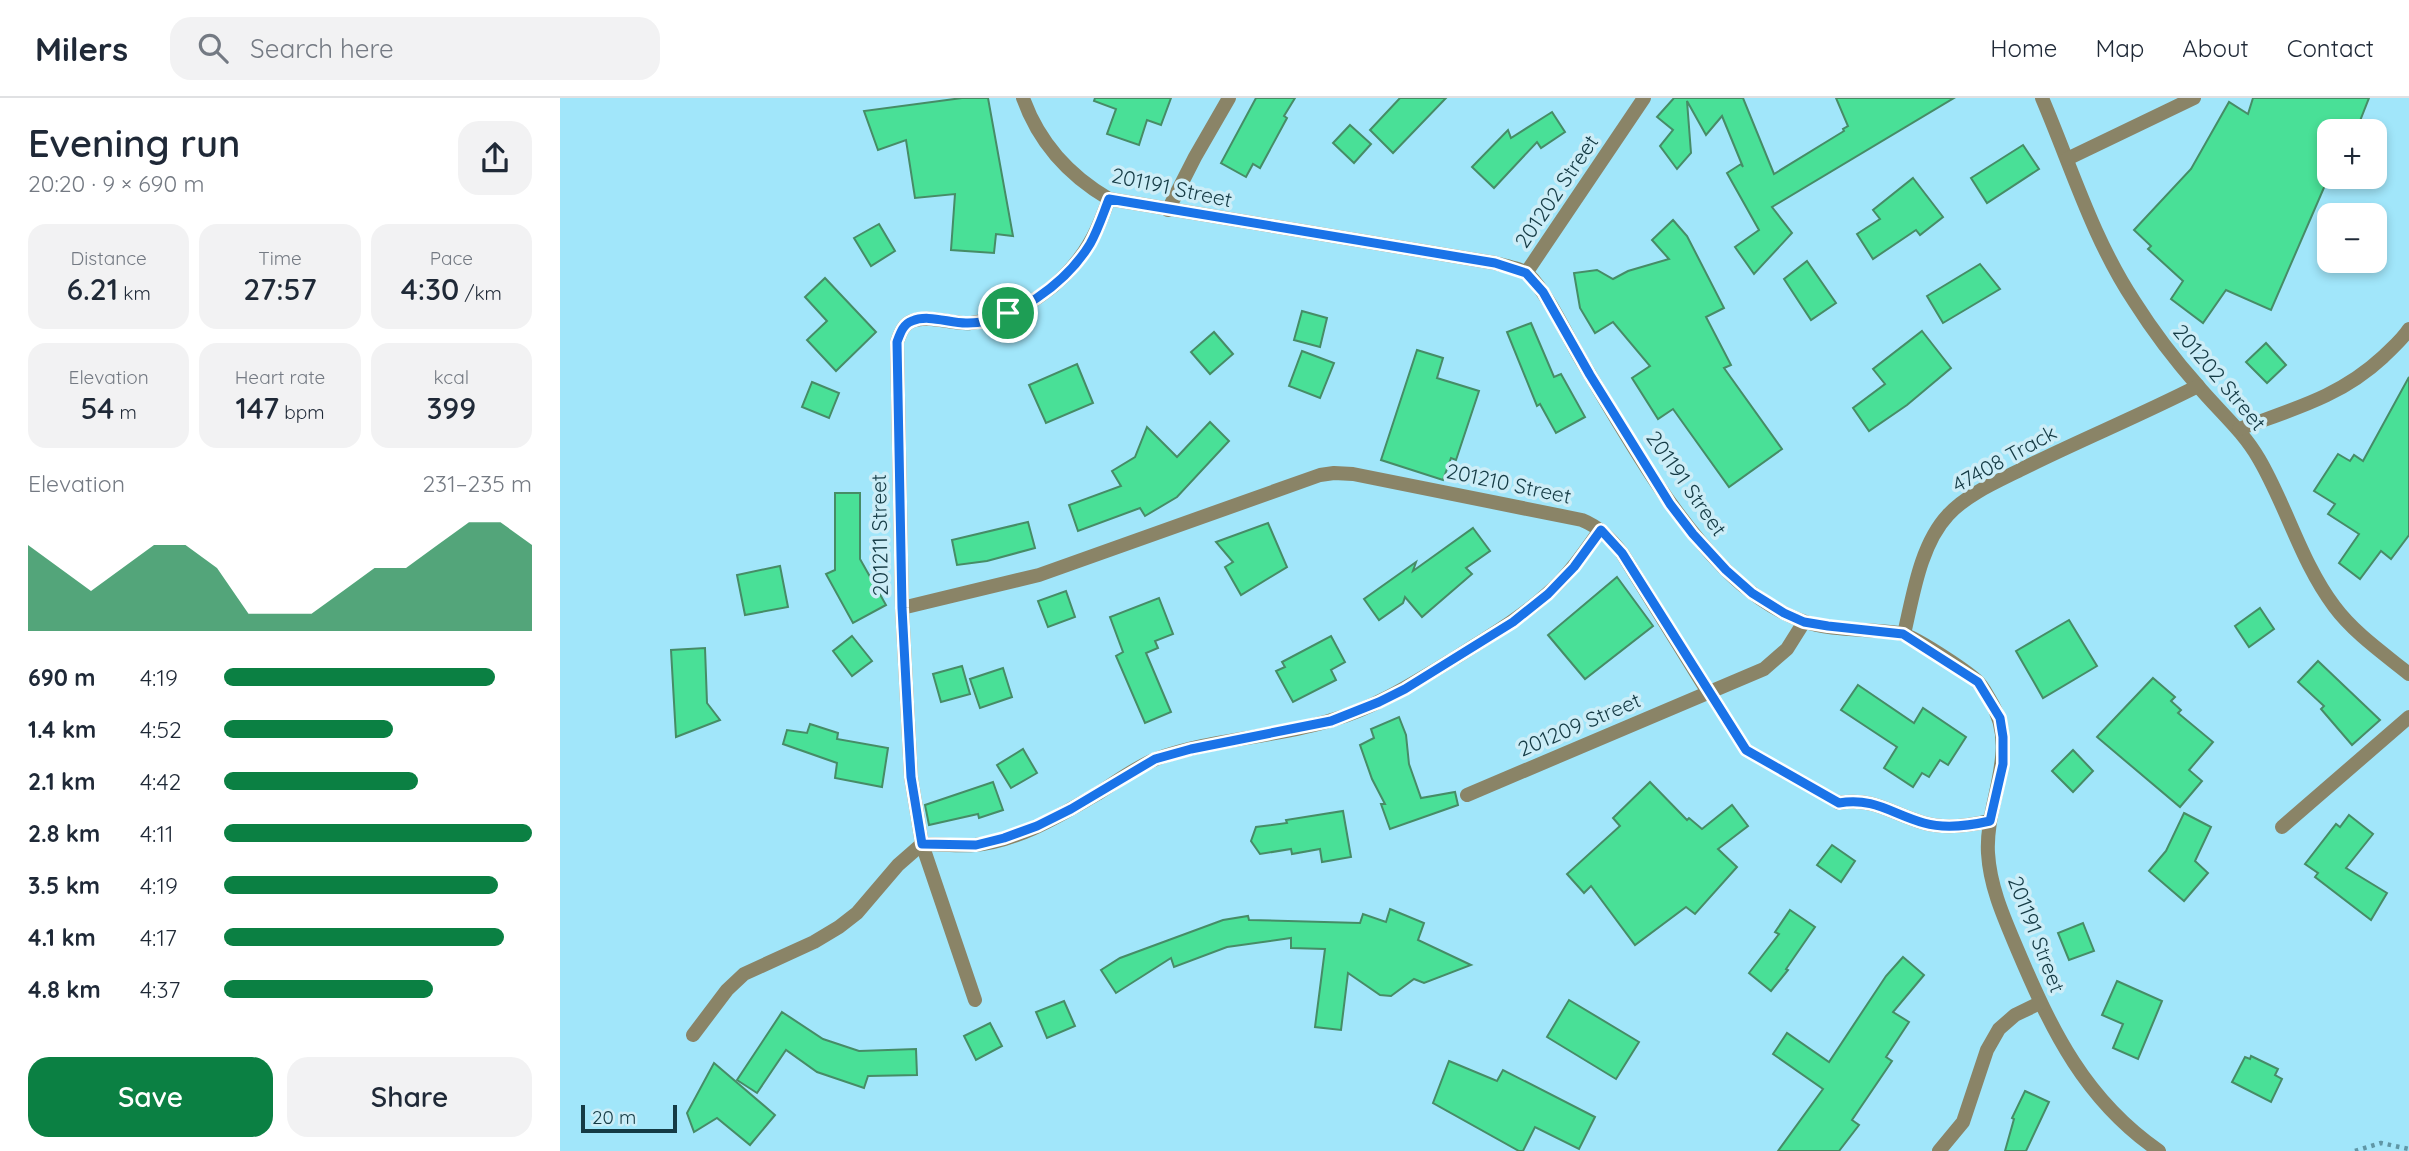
<!DOCTYPE html>
<meta charset="utf-8">
<style>
body{margin:0;font-family:Quicksand,sans-serif;background:#f2f2f3;color:#1f2937;height:100vh;display:flex;flex-direction:column;font-size:26px;white-space:nowrap}
*{box-sizing:border-box;margin:0}
p{font-size:23px;color:#747a83}
.icon{flex:none;width:38px;height:38px;fill:none;stroke:currentColor;stroke-width:2;stroke-linecap:round;stroke-linejoin:round}
.map{position:relative;flex:1;overflow:hidden}
.panel{display:flex;flex-direction:column;background:#fff;width:560px}
.panel>*{flex:none}
.tools{position:absolute;left:1757px;top:21px;display:grid;gap:14px}
.tools a{display:grid;place-items:center;width:70px;height:70px;border-radius:14px;background:#fff;box-shadow:0 4px 10px #0003;font-size:35px}
.scale{position:absolute;left:21px;bottom:18px;width:96px;box-sizing:border-box;padding-left:7px;border:4px solid #153b45;border-top:0;font-size:19px;line-height:24px;white-space:nowrap;color:#153b45;-webkit-text-stroke:5px #ccedf7;paint-order:stroke}
.pin{position:absolute;display:grid;place-items:center;width:60px;height:60px;color:#fff;margin:-30px;border:4px solid #fff;border-radius:50%;box-shadow:0 2px 7px #0007}
.round{display:grid;place-items:center;flex:none;width:74px;height:74px;border-radius:21px;background:#f2f2f3}
.headline{display:flex;align-items:center;justify-content:space-between;height:119px;padding:0 28px}
h1{font-size:38px;font-weight:600;line-height:52px}
.stats{display:grid;grid-template-columns:repeat(3,1fr);gap:10px;height:119px;padding:7px 28px}
.stats div{display:grid;align-content:center;border-radius:18px;background:#f2f2f3;text-align:center}
.stats b{font-size:30px;font-weight:600}
.stats small{font-size:19px;font-weight:400}
.stats p{font-size:19px}
.chart{height:196px;padding:14px 28px}
.chart p{display:flex;justify-content:space-between}
.chart svg{width:100%;height:126px;margin-top:7px;fill:#0b8043;opacity:.7}
.cta{display:flex;gap:14px;margin-top:auto;padding:14px 28px}
.cta a{flex:1;height:80px;border-radius:21px;background:#0b8043;color:#fff;font-size:28px;font-weight:600;line-height:80px;text-align:center}
.cta a+a{background:#f2f2f3;color:#1f2937}
ul{padding:0 28px;list-style:none;font-size:23px}
li{display:grid;grid-template-columns:112px 84px 1fr;align-items:center;height:52px}
li i{height:18px;border-radius:9px;background:#0b8043}
header{display:flex;align-items:center;gap:42px;box-sizing:border-box;height:98px;padding:0 35px;background:#fff;border-bottom:2px solid #e0e1e3}
header strong{font-size:33px}
nav{display:flex;gap:38px;margin-inline-start:auto;font-size:24px}
.search{width:490px;height:63px;background:#f2f2f3;display:flex;align-items:center;gap:18px;box-sizing:border-box;padding:0 24px;border-radius:21px;color:#747a83;font-size:26px}
main{display:flex;flex:1;min-height:0}
.map>svg:first-child{display:block}
.building{fill:#49e097;stroke:#468c66;stroke-width:2}
.lines{fill:none;stroke-linecap:round;stroke-linejoin:round}
.path{stroke:#6097a6;stroke-width:4.5;stroke-dasharray:3.5 5;stroke-linecap:butt}
.service{stroke:#8a8467;stroke-width:14}
.minor{stroke:#8a8467;stroke-width:14}
.route-casing{stroke:#fff;stroke-width:14}
.route{stroke:#1a73e8;stroke-width:9}
.labels{text-anchor:middle;dominant-baseline:central;stroke-width:7;stroke-linejoin:round;paint-order:stroke}
.street-label{font-size:21px;fill:#153b45;stroke:#ccedf7}
</style>
<header>
<strong>Milers</strong>
<div class="search"><svg class="icon" aria-label="search" viewBox="0 0 24 24"><circle cx="10" cy="10" r="6"/><path d="M15 15l6 6"/></svg>Search here</div>
<nav><a>Home</a><a>Map</a><a>About</a><a>Contact</a></nav>
</header>
<main>
<section class="panel">
<div class="headline"><div><h1>Evening run</h1><p>20:20 · 9 × 690 m</p></div><a class="round"><svg class="icon" aria-label="share" viewBox="0 0 24 24"><path d="M12 15V3M7 8l5-5 5 5M5 13v7h14v-7"/></svg></a></div>
<div class="stats">
<div><p>Distance</p><b>6.21<small> km</small></b></div>
<div><p>Time</p><b>27:57</b></div>
<div><p>Pace</p><b>4:30<small> /km</small></b></div>
</div>
<div class="stats">
<div><p>Elevation</p><b>54<small> m</small></b></div>
<div><p>Heart rate</p><b>147<small> bpm</small></b></div>
<div><p>kcal</p><b>399</b></div>
</div>
<div class="chart"><p><span>Elevation</span>231–235 m</p>
<svg viewBox="0 0 160 44" preserveAspectRatio="none"><path d="M0 44V14L10 22L20 30L30 22L40 14L50 14L60 22L70 38L80 38L90 38L100 30L110 22L120 22L130 14L140 6L150 6L160 14V44z"/></svg>
</div>
<ul>
<li><b>690 m</b>4:19<i style="width:88%"></i></li>
<li><b>1.4 km</b>4:52<i style="width:55%"></i></li>
<li><b>2.1 km</b>4:42<i style="width:63%"></i></li>
<li><b>2.8 km</b>4:11<i style="width:100%"></i></li>
<li><b>3.5 km</b>4:19<i style="width:89%"></i></li>
<li><b>4.1 km</b>4:17<i style="width:91%"></i></li>
<li><b>4.8 km</b>4:37<i style="width:68%"></i></li>
</ul>
<div class="cta"><a>Save</a><a>Share</a></div>
</section>
<div class="map">
<svg width="1849" height="1053" viewBox="0 0 1849 1053">
<rect width="100%" height="100%" fill="#a1e6fa"/>
<g class="building">
<polygon points="402,0 428,0 453,138 436,136 434,155 391,152 395,96 355,100 346,42 318,52 304,13"/>
<polygon points="535,0 611,0 601,27 587,22 579,47 547,36 556,11 534,3"/>
<polygon points="696,0 735,0 724,18 727,20 700,70 693,66 686,79 661,65"/>
<polygon points="840,0 886,0 833,55 810,32"/>
<polygon points="1114,0 1183,0 1214,76 1284,33 1283,31 1288,28 1276,0 1394,0 1212,109 1232,135 1194,176 1175,149 1199,132 1167,75 1181,66 1183,69 1162,18 1146,37 1127,3 1131,55 1117,71 1100,48 1113,32 1097,19"/>
<polygon points="1693,0 1809,0 1796,33 1769,33 1769,78 1711,212 1666,192 1643,225 1611,201 1623,183 1588,151 1591,148 1574,132 1631,71 1669,4 1688,16"/>
<polygon points="992,14 1005,34 981,50 977,44 934,90 912,69 948,32 951,40"/>
<polygon points="790,27 811,46 794,65 773,45"/>
<polygon points="1463,47 1479,71 1427,105 1411,80"/>
<polygon points="1353,80 1383,119 1360,137 1356,132 1313,161 1297,136 1320,121 1313,112"/>
<polygon points="1113,122 1127,138 1164,210 1146,219 1171,267 1164,270 1222,351 1169,389 1113,311 1098,321 1072,280 1090,268 1053,224 1035,235 1020,210 1014,175 1037,172 1053,181 1068,173 1109,161 1092,142"/>
<polygon points="319,126 335,153 311,168 294,140"/>
<polygon points="1247,163 1276,205 1251,222 1224,181"/>
<polygon points="1420,166 1440,191 1383,225 1367,198"/>
<polygon points="265,180 316,234 276,273 247,242 267,223 245,199"/>
<polygon points="742,213 767,220 760,249 734,242"/>
<polygon points="971,225 994,279 1001,276 1025,319 996,335 980,306 977,308 947,234"/>
<polygon points="1362,233 1391,270 1347,307 1309,333 1293,310 1325,286 1313,271"/>
<polygon points="654,234 673,256 650,276 631,254"/>
<polygon points="1706,245 1726,267 1707,285 1686,264"/>
<polygon points="857,252 883,260 877,280 919,293 896,362 891,360 883,382 821,362"/>
<polygon points="742,253 774,265 760,300 729,288"/>
<polygon points="517,266 533,305 486,325 469,287"/>
<polygon points="1849,279 1849,437 1831,461 1821,453 1800,481 1779,465 1799,436 1768,416 1775,406 1754,393 1778,356 1790,363 1794,357 1803,363"/>
<polygon points="252,284 279,295 269,320 242,309"/>
<polygon points="650,324 669,343 617,399 585,418 580,410 518,433 509,407 561,388 552,373 575,359 587,329 617,359"/>
<polygon points="275,395 300,395 300,461 326,507 293,525 266,476 275,472"/>
<polygon points="468,424 475,450 427,463 397,467 392,442"/>
<polygon points="708,425 727,469 681,497 665,469 673,464 656,444"/>
<polygon points="913,430 930,453 906,470 912,476 862,519 845,499 843,505 819,522 804,501 856,464 853,473"/>
<polygon points="220,468 228,509 185,517 177,477"/>
<polygon points="1057,479 1093,528 1025,581 988,537"/>
<polygon points="506,493 515,519 488,529 478,503"/>
<polygon points="599,500 613,536 595,543 598,550 586,555 611,614 585,625 556,558 563,554 550,519"/>
<polygon points="1700,510 1714,531 1689,549 1675,528"/>
<polygon points="1509,522 1537,568 1483,600 1456,553"/>
<polygon points="292,538 312,563 292,578 273,553"/>
<polygon points="771,538 785,564 771,572 776,582 733,604 716,573 725,569 722,564"/>
<polygon points="145,550 147,605 160,622 116,639 111,552"/>
<polygon points="1758,563 1820,622 1792,647 1761,611 1764,608 1738,584"/>
<polygon points="402,568 410,596 381,604 373,576"/>
<polygon points="443,570 452,599 420,610 410,581"/>
<polygon points="1593,580 1615,599 1611,603 1621,612 1618,615 1653,644 1629,672 1642,683 1620,709 1537,639"/>
<polygon points="1298,587 1354,625 1363,610 1406,639 1388,667 1380,662 1369,679 1362,675 1353,689 1324,670 1337,649 1281,612"/>
<polygon points="839,619 846,637 849,666 861,700 895,694 898,707 830,731 821,706 825,706 812,681 800,647 814,640 811,631"/>
<polygon points="250,626 278,635 277,641 328,650 322,689 275,680 277,665 223,646 227,632 247,635"/>
<polygon points="463,651 477,675 451,690 437,667"/>
<polygon points="1513,652 1533,673 1513,694 1492,673"/>
<polygon points="433,684 443,712 419,720 418,716 369,727 365,707"/>
<polygon points="1090,684 1127,722 1129,720 1142,731 1172,707 1188,728 1158,751 1177,769 1135,816 1126,809 1075,847 1031,788 1024,795 1007,776 1060,728 1053,720"/>
<polygon points="783,713 791,759 762,764 760,751 732,756 731,751 700,756 691,743 696,729 727,725 726,722"/>
<polygon points="1624,715 1651,729 1635,763 1648,775 1624,803 1589,773 1606,753"/>
<polygon points="1789,717 1813,736 1786,770 1827,795 1811,822 1755,779 1758,775 1745,766 1776,726 1780,729"/>
<polygon points="1272,747 1295,763 1281,784 1257,767"/>
<polygon points="830,811 864,825 858,842 911,867 864,885 854,881 831,898 820,897 788,875 781,932 755,929 765,851 731,850 731,840 667,849 614,869 611,860 556,895 541,872 560,860 663,822 688,818 689,822 800,825 803,816 826,824"/>
<polygon points="1230,812 1255,829 1226,871 1228,872 1211,893 1189,875 1219,836 1215,834"/>
<polygon points="1523,825 1534,853 1509,862 1498,835"/>
<polygon points="1343,859 1364,877 1333,914 1349,924 1326,959 1332,963 1292,1022 1299,1027 1279,1053 1218,1053 1263,991 1213,956 1227,935 1269,964 1326,878"/>
<polygon points="1557,883 1602,903 1578,961 1553,950 1563,926 1542,917"/>
<polygon points="1009,902 1079,944 1056,981 987,939"/>
<polygon points="504,903 515,928 487,940 476,914"/>
<polygon points="222,914 263,941 299,953 356,951 357,977 308,978 304,990 257,974 226,952 197,995 177,982"/>
<polygon points="430,925 442,948 416,962 404,938"/>
<polygon points="1691,958 1718,971 1715,977 1722,981 1711,1004 1672,984 1685,959 1690,961"/>
<polygon points="889,963 937,983 943,972 1035,1019 1019,1051 975,1029 963,1053 959,1053 873,1005"/>
<polygon points="154,965 215,1017 190,1047 157,1020 134,1034 127,1015"/>
<polygon points="1465,993 1489,1004 1466,1053 1445,1053 1454,1021 1452,1020"/>
</g>
<g class="lines">
<g class="path">
<polyline points="1161,614 1186,652 1260,694"/>
<polyline points="1795,1053 1821,1045 1849,1051"/>
</g>
<polyline class="service" points="608,112 635,59 669,0"/>
<g class="minor">
<path d="M463,0c16,45 45,77 86,101l386,64c10,3 26,5 34,12 19,19 39,63 54,88 42,70 83,145 140,204 21,22 51,44 80,54 30,11 65,7 96,12 14,2 66,37 77,47 6,5 10,13 14,20 31,50 -5,101 -2,153 2,35 17,67 30,98 34,80 67,149 141,200"/>
<path d="M1482,0c29,68 51,141 92,203 19,30 41,59 64,85 21,25 45,45 61,73 28,48 42,103 75,147 20,27 49,47 75,68"/>
<polyline points="1507,61 1634,0"/>
<polyline points="966,175 1084,0"/>
<path d="M1679,331c54,-20 101,-32 144,-72 9,-9 19,-17 26,-28"/>
<path d="M342,510l137,-33 281,-100 14,-2 19,1 229,46c17,7 28,18 40,33l86,139"/>
<path d="M1344,536c9,-38 16,-89 44,-119 18,-20 48,-33 72,-45 58,-29 119,-54 178,-84"/>
<polyline points="907,697 1204,571 1227,551 1244,524"/>
<path d="M1279,705c35,-6 53,11 85,20 21,6 44,3 65,-2"/>
<polyline points="1722,729 1849,619"/>
<path d="M415,902l-53,-156 -11,-67 -9,-169 -5,-266c3,-8 6,-18 15,-21 18,-7 40,4 59,2 47,-5 94,-38 118,-79 9,-14 14,-30 20,-45"/>
<path d="M133,937l34,-45 17,-16 70,-32 25,-15 18,-14 41,-48 24,-21c18,0 36,2 53,1 44,-4 85,-30 122,-51 19,-12 39,-27 59,-35 57,-21 119,-21 176,-39 45,-13 83,-38 123,-62 31,-20 63,-38 91,-63 22,-19 38,-42 54,-65"/>
<polyline points="1379,1053 1403,1024 1427,952 1439,931 1455,917 1480,905"/>
</g>
</g>
<g class="lines">
<g class="route-casing">
<path id="route" d="M549,101l386,64 31,10 17,19 47,83 80,129 23,30 33,36 26,23 32,20 20,9 24,4 75,8 75,48 22,36 3,19v27l-13,57c-22,5 -45,8 -66,2 -32,-9 -50,-26 -85,-20l-93,-53 -124,-197 -21,-23 -27,37 -26,27 -35,28 -108,67 -26,13 -48,19 -140,28 -36,10 -84,50 -34,17 -33,12 -28,7 -54,-1 -11,-67 -9,-169 -5,-266c3,-8 6,-18 15,-21 16,-7 37,2 54,2 46,1 101,-41 124,-79 8,-14 13,-30 19,-45z"/>
</g>
<use href="#route" class="route"/>
</g>
<g class="labels">
<g class="street-label">
<text transform="translate(612 89) rotate(12)">201191 Street</text>
<text transform="translate(996 93) rotate(-56)">201202 Street</text>
<text transform="translate(1660 279) rotate(50)">201202 Street</text>
<text transform="translate(1444 360) rotate(-29)">47408 Track</text>
<text transform="translate(949 385) rotate(12)">201210 Street</text>
<text transform="translate(1127 385) rotate(55)">201191 Street</text>
<text transform="translate(319 437) rotate(-91)">201211 Street</text>
<text transform="translate(1019 626) rotate(-23)">201209 Street</text>
<text transform="translate(1477 836) rotate(69)">201191 Street</text>
</g>
</g>
</svg>
<div class="tools">
<a>+</a>
<a>−</a>
</div>
<div class="scale">20 m</div>
<div class="pin" style="left:448px;top:215px;background:#1e9e55"><svg class="icon" aria-label="arrive" viewBox="0 0 24 24"><path d="M6 21V4h12l-3 4 3 4H6"/></svg></div>
</div>
</main>
